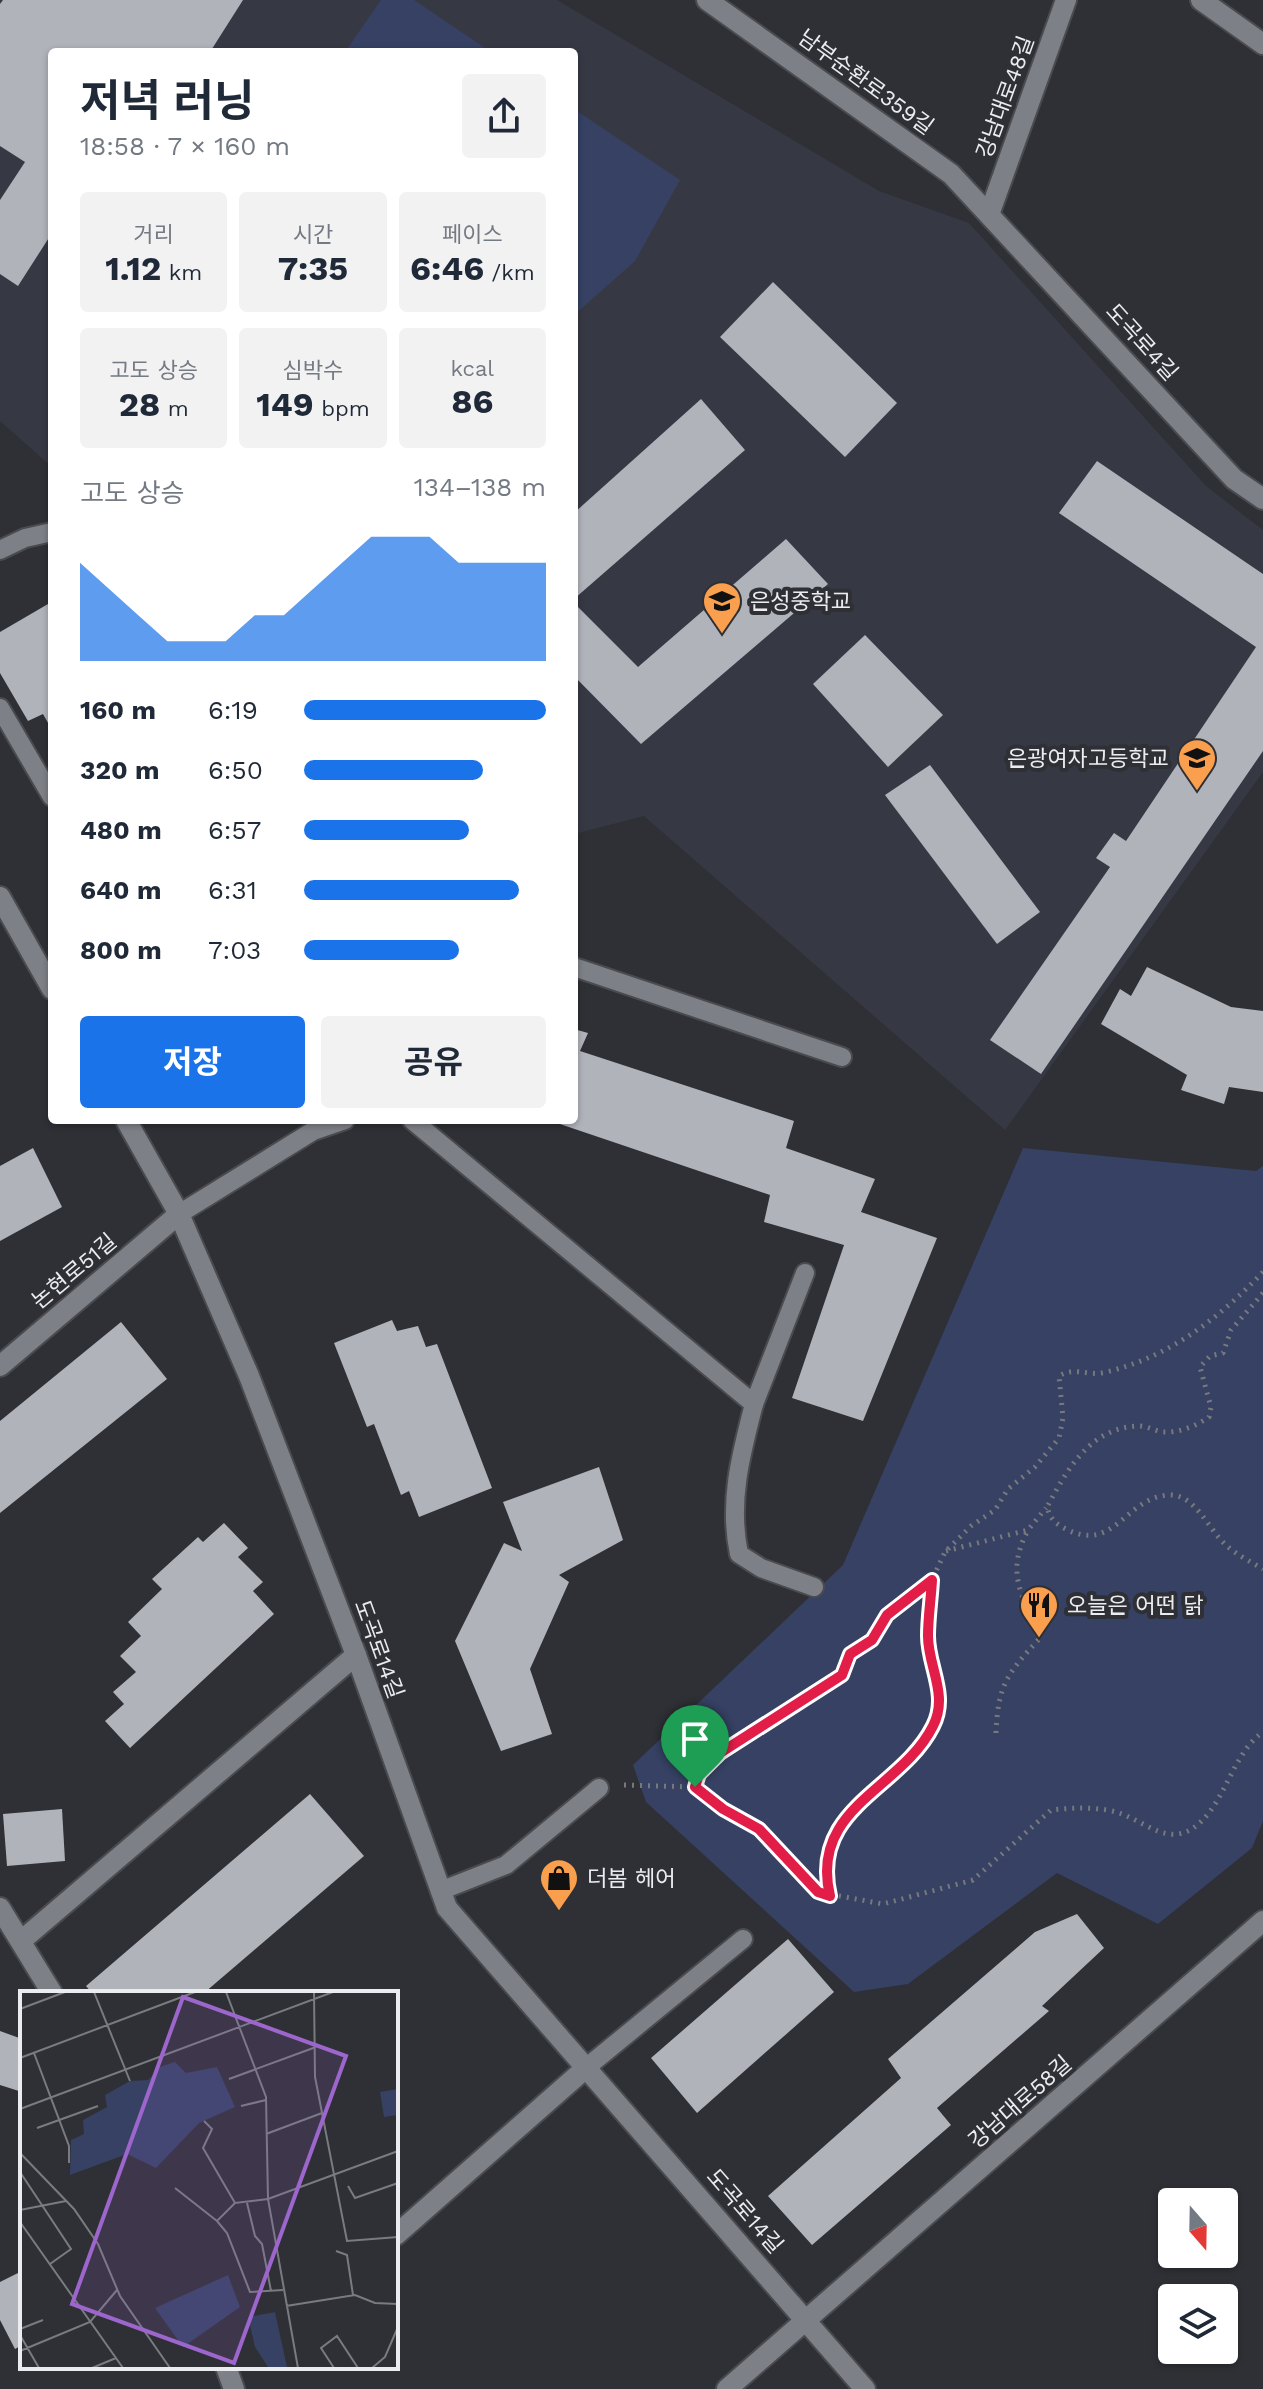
<!DOCTYPE html>
<html lang="ko">
<meta charset="utf-8">
<style>
body{margin:0;font-family:"Work Sans","Noto Sans KR",sans-serif;background:#f2f2f3;color:#1f2937;height:100vh;display:flex;flex-direction:column;font-size:30px;white-space:nowrap}
*{box-sizing:border-box;margin:0}
p{font-size:26px;color:#747a83}
.icon{flex:none;width:44px;height:44px;fill:none;stroke:currentColor;stroke-width:2;stroke-linecap:round;stroke-linejoin:round}
.map{position:relative;flex:1;overflow:hidden}
.side{position:absolute;left:48px;top:48px;width:530px;height:1076px;display:flex;flex-direction:column;background:#fff;border-radius:8px;box-shadow:0 2px 6px #0004}
.side>*{flex:none}
.needle{width:52px;rotate:160deg}
.fabs{position:absolute;left:1158px;top:2188px;display:grid;gap:16px}
.fabs a{display:grid;place-items:center;width:80px;height:80px;border-radius:8px;background:#fff;box-shadow:0 2px 6px #0004;font-size:40px}
.pin{position:absolute;display:grid;place-items:center;width:68px;height:68px;color:#fff;margin:-82px -34px;border-radius:50% 50% 50% 0;rotate:-45deg;box-shadow:0 0 8px #0007}
.pin .icon{rotate:45deg}
.round{display:grid;place-items:center;flex:none;width:84px;height:84px;border-radius:8px;background:#f2f2f3}
.head{display:flex;align-items:center;justify-content:space-between;height:136px;padding:0 32px}
h1{font-size:44px;font-weight:700;line-height:60px}
.figures{display:grid;grid-template-columns:repeat(3,1fr);gap:12px;height:136px;padding:8px 32px}
.figures div{display:grid;align-content:center;border-radius:8px;background:#f2f2f3;text-align:center}
.figures b{font-size:34px;font-weight:700}
.figures small{font-size:22px;font-weight:400}
.figures p{font-size:22px}
.chart{height:224px;padding:16px 32px}
.chart p{display:flex;justify-content:space-between}
.chart svg{width:100%;height:144px;margin-top:8px;fill:#1a73e8;opacity:.7}
.primary-button{display:flex;gap:16px;margin-top:auto;padding:16px 32px}
.primary-button a{flex:1;height:92px;border-radius:8px;background:#1a73e8;color:#fff;font-size:32px;font-weight:700;line-height:92px;text-align:center}
.primary-button a+a{background:#f2f2f3;color:#1f2937}
ul{padding:0 32px;list-style:none;font-size:26px}
li{display:grid;grid-template-columns:128px 96px 1fr;align-items:center;height:60px}
li i{height:20px;border-radius:10px;background:#1a73e8}
.map>svg:first-child{display:block}
.built{fill:#363944}
.green{fill:#364163}
.building{fill:#b0b3ba}
.lines{fill:none;stroke-linecap:round;stroke-linejoin:round}
.service-casing{stroke:#494b4f;stroke-width:22}
.minor-casing{stroke:#494b4f;stroke-width:24}
.path{stroke:#77797d;stroke-width:5;stroke-dasharray:2 6;stroke-linecap:butt}
.service{stroke:#7e8087;stroke-width:18}
.minor{stroke:#7e8087;stroke-width:20}
.route-casing{stroke:#fff;stroke-width:16}
.route{stroke:#e11d48;stroke-width:10}
.labels{text-anchor:middle;dominant-baseline:central;stroke-width:8;stroke-linejoin:round;paint-order:stroke}
.street-label{font-size:22px;fill:#eaecef;stroke:#2e3035}
.poi-label{font-size:22px;fill:#eaecef;stroke:#2e3035;text-anchor:start}
.inset-road{fill:none;stroke:#797b7f;stroke-width:2}
.view{fill:#9c66cd;fill-opacity:0.15;stroke:#9c66cd;stroke-width:4}
.inset-edge{fill:none;stroke:#eaecef;stroke-width:4}
</style>
<div class="map">
<svg width="1263" height="2389" viewBox="0 0 1263 2389">
<rect width="100%" height="100%" fill="#2e3035"/>
<polygon class="built" points="0,0 557,0 879,191 969,223 1206,486 1263,530 1263,772 1005,1130 644,816 574,834 574,52 52,52 52,467 0,421"/>
<g class="green">
<polygon points="381,0 414,0 491,52 345,52"/>
<polygon points="574,109 680,180 635,261 574,315"/>
<polygon points="1023,1148 1256,1171 1263,1166 1263,1821 1252,1848 1158,1924 1057,1873 908,1984 854,1992 646,1802 633,1765 843,1565"/>
</g>
<g class="building">
<polygon points="3,0 243,0 210,52 52,52 52,233 18,286 0,274 0,200 25,162 0,146 0,4"/>
<polygon points="773,282 897,403 845,457 720,337"/>
<polygon points="701,399 745,450 574,599 574,513"/>
<polygon points="1097,461 1263,574 1263,751 1041,1074 990,1040 1110,867 1096,858 1114,833 1126,841 1256,647 1059,513"/>
<polygon points="786,539 828,584 641,744 574,676 574,603 638,667"/>
<polygon points="48,604 52,612 52,730 43,714 28,721 0,673 0,632"/>
<polygon points="865,635 943,715 888,767 813,684"/>
<polygon points="930,765 1040,912 997,944 885,795"/>
<polygon points="1147,967 1231,1007 1263,1011 1263,1092 1229,1087 1224,1104 1181,1090 1187,1075 1101,1024 1120,989 1131,996"/>
<polygon points="574,1029 588,1033 580,1051 794,1121 786,1148 875,1179 861,1212 937,1238 863,1421 792,1398 844,1245 764,1222 770,1195 551,1121 574,1120"/>
<polygon points="33,1148 62,1207 0,1241 0,1166"/>
<polygon points="392,1320 397,1331 418,1326 426,1347 437,1344 492,1488 419,1517 409,1491 401,1495 374,1424 367,1427 334,1343"/>
<polygon points="121,1322 167,1379 0,1513 0,1421"/>
<polygon points="599,1467 623,1540 559,1575 569,1582 530,1669 552,1734 501,1751 455,1641 504,1543 522,1551 503,1502"/>
<polygon points="224,1523 248,1548 238,1557 263,1582 253,1591 274,1614 130,1748 105,1721 124,1704 113,1692 136,1672 120,1656 141,1636 128,1622 162,1589 152,1579 198,1537 203,1542"/>
<polygon points="310,1794 364,1856 204,1993 92,1993 86,1986"/>
<polygon points="62,1809 65,1861 7,1866 3,1814"/>
<polygon points="1077,1914 1104,1948 1042,2006 1049,2011 937,2108 951,2125 812,2245 768,2196 901,2078 888,2059 1035,1932"/>
<polygon points="788,1939 834,1992 697,2113 651,2058"/>
<polygon points="0,2031 22,2039 22,2092 0,2085"/>
<polygon points="22,2271 22,2345 15,2349 0,2320 0,2282"/>
</g>
<g class="lines">
<g class="service-casing">
<g id="service">
<polyline points="0,550 25,538 52,532"/>
<polyline points="0,708 52,797"/>
<polyline points="574,967 842,1057"/>
<path d="M412,1120l342,284c-13,50 -26,98 -15,150l22,14 53,19"/>
<polyline points="179,1214 313,1131 345,1120"/>
<polyline points="754,1404 805,1273"/>
<polyline points="440,1891 506,1865 599,1788"/>
<polyline points="587,2067 743,1939"/>
</g>
</g>
<g class="minor-casing">
<g id="minor">
<polyline points="707,0 951,174 1234,479 1263,499"/>
<polyline points="1201,0 1263,44"/>
<polyline points="990,212 1066,0"/>
<polyline points="0,897 52,989"/>
<polyline points="126,1120 179,1214 249,1376 356,1655 447,1908 865,2389"/>
<polyline points="0,1366 179,1214"/>
<polyline points="0,1908 52,1993"/>
<polyline points="21,1941 356,1655"/>
<polyline points="396,2235 587,2067"/>
<polyline points="226,2367 234,2389"/>
<polyline points="727,2389 1263,1921"/>
</g>
</g>
<g class="path">
<path d="M1263,1272c-44,46 -93,85 -157,100 -19,5 -30,-6 -47,4l4,42 -4,20 -24,29 -27,22 -13,21 -24,16 -26,26 -13,28 -45,35 -15,25 -22,14 -8,21 -122,78 -21,21 -4,13 64,42 59,63 65,12 90,-24 78,-70c19,-2 37,-3 56,0 39,6 64,49 101,4 20,-25 29,-64 55,-82"/>
<path d="M1263,1293l-32,37 -8,23 -13,3 -10,11 11,40 -2,10c-13,9 -30,16 -46,15 -8,-1 -16,-6 -24,-6 -49,1 -72,44 -92,81 3,12 9,17 19,22 49,25 59,-32 103,-34 27,-1 40,36 58,51 10,9 24,16 36,23"/>
<polyline points="946,1551 1028,1530 1046,1508"/>
<path d="M996,1733c2,-48 11,-59 43,-94 -15,-45 -35,-63 -11,-109"/>
<polyline points="624,1785 695,1787"/>
<path d="M830,1895c-21,-88 72,-106 103,-169 16,-32 -5,-59 -5,-90 0,-18 3,-37 4,-56"/>
</g>
<use href="#service" class="service"/>
<use href="#minor" class="minor"/>
</g>
<g class="lines">
<g class="route-casing">
<path id="route" d="M932,1580c-1,19 -4,37 -4,56 0,31 21,59 5,90 -32,64 -124,81 -103,170l-12,-4 -59,-63 -36,-20 -28,-22 4,-13 21,-21 122,-78 8,-21 22,-14 15,-25z"/>
</g>
<use href="#route" class="route"/>
</g>
<defs>
<g id="school-pin" transform="scale(2)"><path d="M0 17L-7.5 6A9.5 9.5 0 1 1 7.5 6Z" fill="#f99f4d" stroke="#2e3035"/><path d="M0-5L7-2L0 1L-7-2ZM-4 1L0 2.5L4 1V4Q0 6-4 4Z" fill="#111"/></g>
<g id="restaurant-pin" transform="scale(2)"><path d="M0 17L-7.5 6A9.5 9.5 0 1 1 7.5 6Z" fill="#f99f4d" stroke="#2e3035"/><path d="M-5-6h1v4h1v-4h1v4h1v-4h1v5L-1.5 .5V6h-2V.5L-5-1ZM5-6V6H3V1.5H1.5Q1.5-4 5-6Z" fill="#111"/></g>
<g id="shop-pin" transform="scale(2)"><path d="M0 17L-7.5 6A9.5 9.5 0 1 1 7.5 6Z" fill="#f99f4d" stroke="#2e3035"/><path d="M-5-2.5h2.3a2.7 3.5 0 0 1 5.4 0H5L5.5 6h-11ZM-1.5-2.5h3a1.5 2.3 0 0 0-3 0Z" fill="#111"/></g>
</defs>
<g fill-rule="evenodd">
<use href="#school-pin" x="722" y="601"/>
<use href="#school-pin" x="1197" y="758"/>
<use href="#restaurant-pin" x="1039" y="1605"/>
<use href="#shop-pin" x="559" y="1878"/>
</g>
<g class="labels">
<g class="street-label">
<text transform="translate(866 82) rotate(36)">남부순환로359길</text>
<text transform="translate(1005 97) rotate(-70)">강남대로48길</text>
<text transform="translate(1142 342) rotate(48)">도곡로4길</text>
<text transform="translate(74 1271) rotate(-40)">논현로51길</text>
<text transform="translate(379 1649) rotate(70)">도곡로14길</text>
<text transform="translate(1020 2102) rotate(-41)">강남대로58길</text>
<text transform="translate(745 2211) rotate(49)">도곡로14길</text>
</g>
<g class="poi-label">
<text x="750" y="601">은성중학교</text>
<text x="1169" y="758" text-anchor="end">은광여자고등학교</text>
<text x="1067" y="1605">오늘은 어떤 닭</text>
<text x="587" y="1878">더봄 헤어</text>
</g>
</g>
<g transform="translate(20 1991)">
<rect width="378" height="378" fill="#2e3035"/>
<path d="M155,71l11,11 31,-6 18,40 -36,16 -43,45 -29,-14 -57,21 1,-35 13,-6 -1,-14 24,-13 -2,-12 25,-14 18,-1 12,-13zM378,98v26l-14,2 -4,-25zM208,284l12,32 -57,40 -28,-39zM255,321l12,55 -6,1 -13,-1 -13,-20 -7,-30z" fill="#364163"/>
<path class="inset-road" d="M74,1l36,89M206,1l40,105 2,102 30,169M294,1l1,85 32,164 51,-4M0,18l45,-17M14,62l35,93v17M0,67l175,-66M209,88l87,-32M221,115l25,-6M0,118l313,-117M184,130l8,8 -9,19 32,55 33,-4 130,-48M17,137l61,-22M246,143l56,-21M0,162l54,56 24,35 22,52 50,72M0,181l51,77 -21,15M328,195l7,12 43,-15M155,197l42,33 18,-18M227,212l8,33 7,8 9,47M0,219l46,-9M197,230l10,12 23,59 33,-2M0,231l103,146M316,260l11,4 6,40M266,315l69,-11 20,8 23,1M0,338l23,-9M0,344l19,33M0,360l70,-29 27,-32M72,377l24,-10M314,377l-13,-20 16,-12 21,32M352,377l13,-11 13,-30"/>
<path class="view" d="M163,6l163,59 -112,307 -162,-59z"/>
<rect width="378" height="378" class="inset-edge"/>
</g>
</svg>
<div class="fabs">
<a><svg class="needle" viewBox="-14 -14 28 28"><path d="M0-13l5 13h-10z" fill="#e53935"/><path d="M0 13l5-13h-10z" fill="#747a83"/></svg></a>
<a><svg class="icon" aria-label="layers" viewBox="0 0 24 24"><path d="M12 4l9 5-9 5-9-5zM3 14l9 5 9-5"/></svg></a>
</div>
<div class="pin" style="left:695px;top:1787px;background:#1e9e55"><svg class="icon" aria-label="arrive" viewBox="0 0 24 24"><path d="M6 21V4h12l-3 4 3 4H6"/></svg></div>
<section class="side">
<div class="head"><div><h1>저녁 러닝</h1><p>18:58 · 7 × 160 m</p></div><a class="round"><svg class="icon" aria-label="share" viewBox="0 0 24 24"><path d="M12 15V3M7 8l5-5 5 5M5 13v7h14v-7"/></svg></a></div>
<div class="figures">
<div><p>거리</p><b>1.12<small> km</small></b></div>
<div><p>시간</p><b>7:35</b></div>
<div><p>페이스</p><b>6:46<small> /km</small></b></div>
</div>
<div class="figures">
<div><p>고도 상승</p><b>28<small> m</small></b></div>
<div><p>심박수</p><b>149<small> bpm</small></b></div>
<div><p>kcal</p><b>86</b></div>
</div>
<div class="chart"><p><span>고도 상승</span>134–138 m</p>
<svg viewBox="0 0 160 44" preserveAspectRatio="none"><path d="M0 44V14L10 22L20 30L30 38L40 38L50 38L60 30L70 30L80 22L90 14L100 6L110 6L120 6L130 14L140 14L150 14L160 14V44z"/></svg>
</div>
<ul>
<li><b>160 m</b>6:19<i style="width:100%"></i></li>
<li><b>320 m</b>6:50<i style="width:74%"></i></li>
<li><b>480 m</b>6:57<i style="width:68%"></i></li>
<li><b>640 m</b>6:31<i style="width:89%"></i></li>
<li><b>800 m</b>7:03<i style="width:64%"></i></li>
</ul>
<div class="primary-button"><a>저장</a><a>공유</a></div>
</section>
</div>
